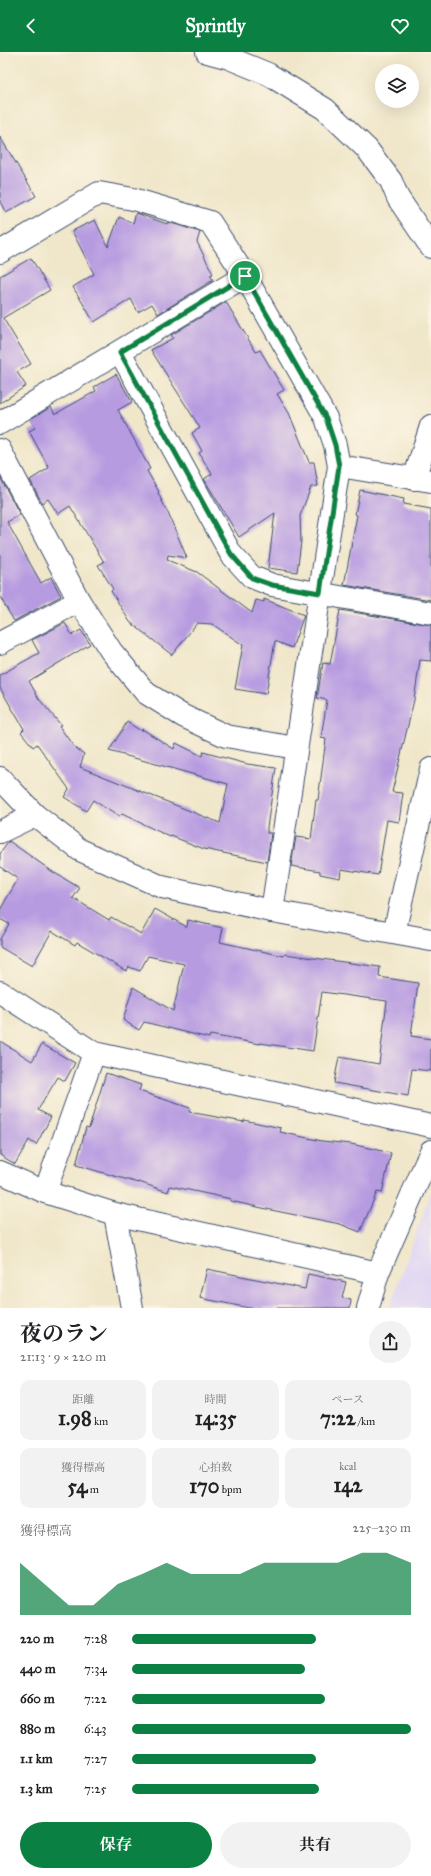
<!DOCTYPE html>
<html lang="ja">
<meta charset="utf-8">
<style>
body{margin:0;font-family:"IM FELL Great Primer","Noto Serif JP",serif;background:#f2f2f2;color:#202124;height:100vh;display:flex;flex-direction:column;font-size:15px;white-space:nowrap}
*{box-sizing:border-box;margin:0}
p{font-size:13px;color:#757577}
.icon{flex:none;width:22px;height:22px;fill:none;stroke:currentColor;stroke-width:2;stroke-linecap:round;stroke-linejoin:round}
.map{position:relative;height:1256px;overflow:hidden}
.panel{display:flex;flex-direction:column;background:#fff;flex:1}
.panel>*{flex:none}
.controls{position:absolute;left:375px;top:12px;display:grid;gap:8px}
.controls a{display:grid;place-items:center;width:44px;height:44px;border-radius:50%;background:#fff;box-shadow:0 4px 16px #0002;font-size:20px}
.pin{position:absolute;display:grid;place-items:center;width:34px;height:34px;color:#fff;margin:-17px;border:2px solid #fff;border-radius:50%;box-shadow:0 1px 4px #0007}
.round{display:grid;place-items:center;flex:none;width:42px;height:42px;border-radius:21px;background:#f2f2f2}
.head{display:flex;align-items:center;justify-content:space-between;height:68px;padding:0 20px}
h1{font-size:22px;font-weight:700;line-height:30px}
.stats{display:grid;grid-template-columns:repeat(3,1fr);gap:6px;height:68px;padding:4px 20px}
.stats div{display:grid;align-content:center;border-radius:10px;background:#f2f2f2;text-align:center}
.stats b{font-size:20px;font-weight:700}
.stats small{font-size:11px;font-weight:400}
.stats p{font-size:11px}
.chart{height:112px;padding:8px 20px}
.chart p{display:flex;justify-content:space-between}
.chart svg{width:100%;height:72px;margin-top:4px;fill:#0b8043;opacity:.7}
.cta{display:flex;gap:8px;margin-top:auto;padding:8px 20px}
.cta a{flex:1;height:46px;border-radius:24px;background:#0b8043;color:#fff;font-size:16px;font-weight:700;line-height:46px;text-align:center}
.cta a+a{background:#f2f2f2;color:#202124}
ul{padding:0 20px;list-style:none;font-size:13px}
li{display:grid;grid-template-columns:64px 48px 1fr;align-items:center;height:30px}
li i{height:10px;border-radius:5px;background:#0b8043}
header{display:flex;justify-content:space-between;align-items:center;height:52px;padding:0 20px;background:#0b8043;color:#fff;font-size:18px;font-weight:700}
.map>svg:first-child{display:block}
.built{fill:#dfd5f5}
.building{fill:#b79be1}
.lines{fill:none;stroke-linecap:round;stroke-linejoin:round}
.minor-casing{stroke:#3b4b6e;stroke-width:24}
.tertiary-casing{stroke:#3b4b6e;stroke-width:24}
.minor{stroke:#fff;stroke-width:22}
.tertiary{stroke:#fff;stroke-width:22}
.route-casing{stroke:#fff;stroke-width:8}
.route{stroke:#0b8043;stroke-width:5}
</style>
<header><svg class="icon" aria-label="back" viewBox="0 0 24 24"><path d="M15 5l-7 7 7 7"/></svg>Sprintly<svg class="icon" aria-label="heart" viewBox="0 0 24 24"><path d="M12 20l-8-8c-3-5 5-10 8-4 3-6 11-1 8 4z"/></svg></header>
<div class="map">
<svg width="431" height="1256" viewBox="0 0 431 1256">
<rect width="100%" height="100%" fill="#fcf5e5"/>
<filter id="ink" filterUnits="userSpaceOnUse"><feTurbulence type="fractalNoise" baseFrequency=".025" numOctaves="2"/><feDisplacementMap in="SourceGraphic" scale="8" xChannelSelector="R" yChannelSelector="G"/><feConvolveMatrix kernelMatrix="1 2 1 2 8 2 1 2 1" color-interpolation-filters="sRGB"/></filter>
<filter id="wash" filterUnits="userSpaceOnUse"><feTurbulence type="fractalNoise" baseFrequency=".012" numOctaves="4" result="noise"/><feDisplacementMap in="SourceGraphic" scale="16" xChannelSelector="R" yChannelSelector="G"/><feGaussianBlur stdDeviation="0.9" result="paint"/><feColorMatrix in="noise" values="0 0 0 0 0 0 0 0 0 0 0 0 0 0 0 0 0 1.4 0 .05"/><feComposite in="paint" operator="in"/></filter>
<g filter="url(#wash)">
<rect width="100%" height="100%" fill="#f0e7ca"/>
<polygon class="built" points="431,1139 431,1256 389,1256 397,1235"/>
<g id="blocks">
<g class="building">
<polygon points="0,85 36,144 6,161 0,150"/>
<polygon points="136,161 167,172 168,170 200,180 197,190 213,222 210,223 213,228 158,262 152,252 138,260 131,247 94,270 73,235 94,222 72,179 95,168 108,195 119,165 133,171"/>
<polygon points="31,206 50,238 3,266 31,312 17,320 26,334 0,351 0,224"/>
<polygon points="226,250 256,300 260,298 284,338 277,342 289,361 309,410 314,410 318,434 311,435 300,464 301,490 297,520 268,516 275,461 239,485 204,427 212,422 199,401 202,399 192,381 200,376 151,298 173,286 171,283"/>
<polygon points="116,322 132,350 118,358 150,417 147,419 159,440 158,441 168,461 187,506 168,503 167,508 197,520 252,561 256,548 264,550 264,547 304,563 292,596 275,589 266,642 235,637 243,593 212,572 197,571 172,603 130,570 111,539 113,537 98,513 104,510 70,454 58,462 48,447 42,451 30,428 49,416 29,379 35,376 30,367 51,355 55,362 96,339 94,335"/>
<polygon points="0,425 20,463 7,470 41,531 51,525 61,544 14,569 0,545"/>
<polygon points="360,438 404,447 403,452 431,457 431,548 344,533 357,463 355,462"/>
<polygon points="340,558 431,573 431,609 420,608 414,648 392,740 403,741 399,770 387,768 378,823 341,817 340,826 320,822 320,819 291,814 296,785 311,787 316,748 318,748 326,687 321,686 327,648 317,646 323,611 330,612"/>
<polygon points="65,571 72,583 81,578 90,592 29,629 39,647 61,673 59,674 74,695 84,702 80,715 220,771 228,732 109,699 127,670 141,679 142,677 174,697 176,691 202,704 203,700 247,712 276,716 267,775 267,781 271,781 267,810 204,797 171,784 170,785 122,762 119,765 93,748 86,759 64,745 69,737 37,692 33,695 21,680 24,677 0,636 0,623 39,601 32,588"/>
<polygon points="9,789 53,820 80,836 73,846 109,868 111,865 141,882 155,857 187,875 188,868 223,876 220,890 284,904 285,902 380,915 379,925 418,931 411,984 431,987 431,1019 412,1017 408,1044 334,1031 339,1005 379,1012 387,949 322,940 313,999 260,991 260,992 210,983 209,986 144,970 139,978 123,968 133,935 173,959 184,912 148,904 140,919 129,915 126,919 77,890 75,893 52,879 32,914 0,895 0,887 9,872 0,867 0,858 18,827 0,815 0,802"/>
<polygon points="0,989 32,1009 42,992 75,1011 65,1029 58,1025 38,1058 51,1065 36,1093 29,1088 15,1112 0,1103"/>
<polygon points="106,1021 141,1033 139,1039 190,1056 189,1060 244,1070 244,1068 281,1076 280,1080 322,1089 351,1092 391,1101 382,1141 377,1140 360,1180 340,1172 276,1159 230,1149 231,1147 170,1134 168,1140 139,1130 139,1131 76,1113 86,1075 89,1076"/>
<polygon points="207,1217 305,1237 308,1222 346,1230 342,1246 351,1248 350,1256 249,1256 200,1246"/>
</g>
</g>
</g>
<g filter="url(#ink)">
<use href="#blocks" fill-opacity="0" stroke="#3b4b6e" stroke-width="1"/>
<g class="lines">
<g class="minor-casing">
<g id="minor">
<polyline points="207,0 229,6 268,22 325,57 367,97 391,129 398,146 431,195"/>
<polyline points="0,200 99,141 133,147 210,170 245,224 326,366 335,393 339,414 272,859"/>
<polyline points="120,300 231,502 252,525 272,533 431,561"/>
<polyline points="0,371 245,224"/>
<polyline points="0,398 79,549 111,599 146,641 183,664 226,684 296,696"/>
<polyline points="339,414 431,429"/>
<polyline points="414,427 431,374"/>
<polyline points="0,591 79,549"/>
<polyline points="0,780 35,763"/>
<polyline points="394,881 431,717"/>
<polyline points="0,940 94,1001 431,1074"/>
<polyline points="0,1120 45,1140 115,1162 378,1221"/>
<polyline points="45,1140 94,1001"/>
<polyline points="115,1162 132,1256"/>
</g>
</g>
<g class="tertiary-casing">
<g id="tertiary">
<polyline points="0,726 35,763 80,798 162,835 272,859 431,888"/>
<polyline points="368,1256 378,1221 431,1099"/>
</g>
</g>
<use href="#minor" class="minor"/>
<use href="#tertiary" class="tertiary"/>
</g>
</g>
<g class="lines" filter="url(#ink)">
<g class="route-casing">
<polygon id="route" points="245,224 326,366 335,393 339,414 320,541 272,533 252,526 231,502 120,300"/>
</g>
<use href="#route" class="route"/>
</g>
</svg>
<div class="controls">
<a><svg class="icon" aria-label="layers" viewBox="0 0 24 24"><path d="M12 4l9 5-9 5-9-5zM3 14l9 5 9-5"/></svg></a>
</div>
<div class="pin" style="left:245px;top:224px;background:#1e9e55"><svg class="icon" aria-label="arrive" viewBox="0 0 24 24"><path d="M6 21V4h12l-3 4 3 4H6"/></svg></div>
</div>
<section class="panel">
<div class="head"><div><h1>夜のラン</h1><p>21:13 · 9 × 220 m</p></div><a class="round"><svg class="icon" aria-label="share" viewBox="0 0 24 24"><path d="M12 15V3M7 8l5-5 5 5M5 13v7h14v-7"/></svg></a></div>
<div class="stats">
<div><p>距離</p><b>1.98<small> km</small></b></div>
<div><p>時間</p><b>14:35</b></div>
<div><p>ペース</p><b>7:22<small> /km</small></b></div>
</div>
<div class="stats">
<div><p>獲得標高</p><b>54<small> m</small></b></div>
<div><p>心拍数</p><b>170<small> bpm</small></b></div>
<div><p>kcal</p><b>142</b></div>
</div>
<div class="chart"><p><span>獲得標高</span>225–230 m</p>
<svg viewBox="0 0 160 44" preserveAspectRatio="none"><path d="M0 44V12L10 25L20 38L30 38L40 25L50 19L60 12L70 19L80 19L90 19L100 12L110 12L120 12L130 12L140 6L150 6L160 12V44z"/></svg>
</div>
<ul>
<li><b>220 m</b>7:28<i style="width:66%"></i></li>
<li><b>440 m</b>7:34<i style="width:62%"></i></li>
<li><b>660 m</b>7:22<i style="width:69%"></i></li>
<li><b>880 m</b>6:43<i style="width:100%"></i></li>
<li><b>1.1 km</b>7:27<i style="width:66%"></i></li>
<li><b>1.3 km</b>7:25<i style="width:67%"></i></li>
</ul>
<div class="cta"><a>保存</a><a>共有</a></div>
</section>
